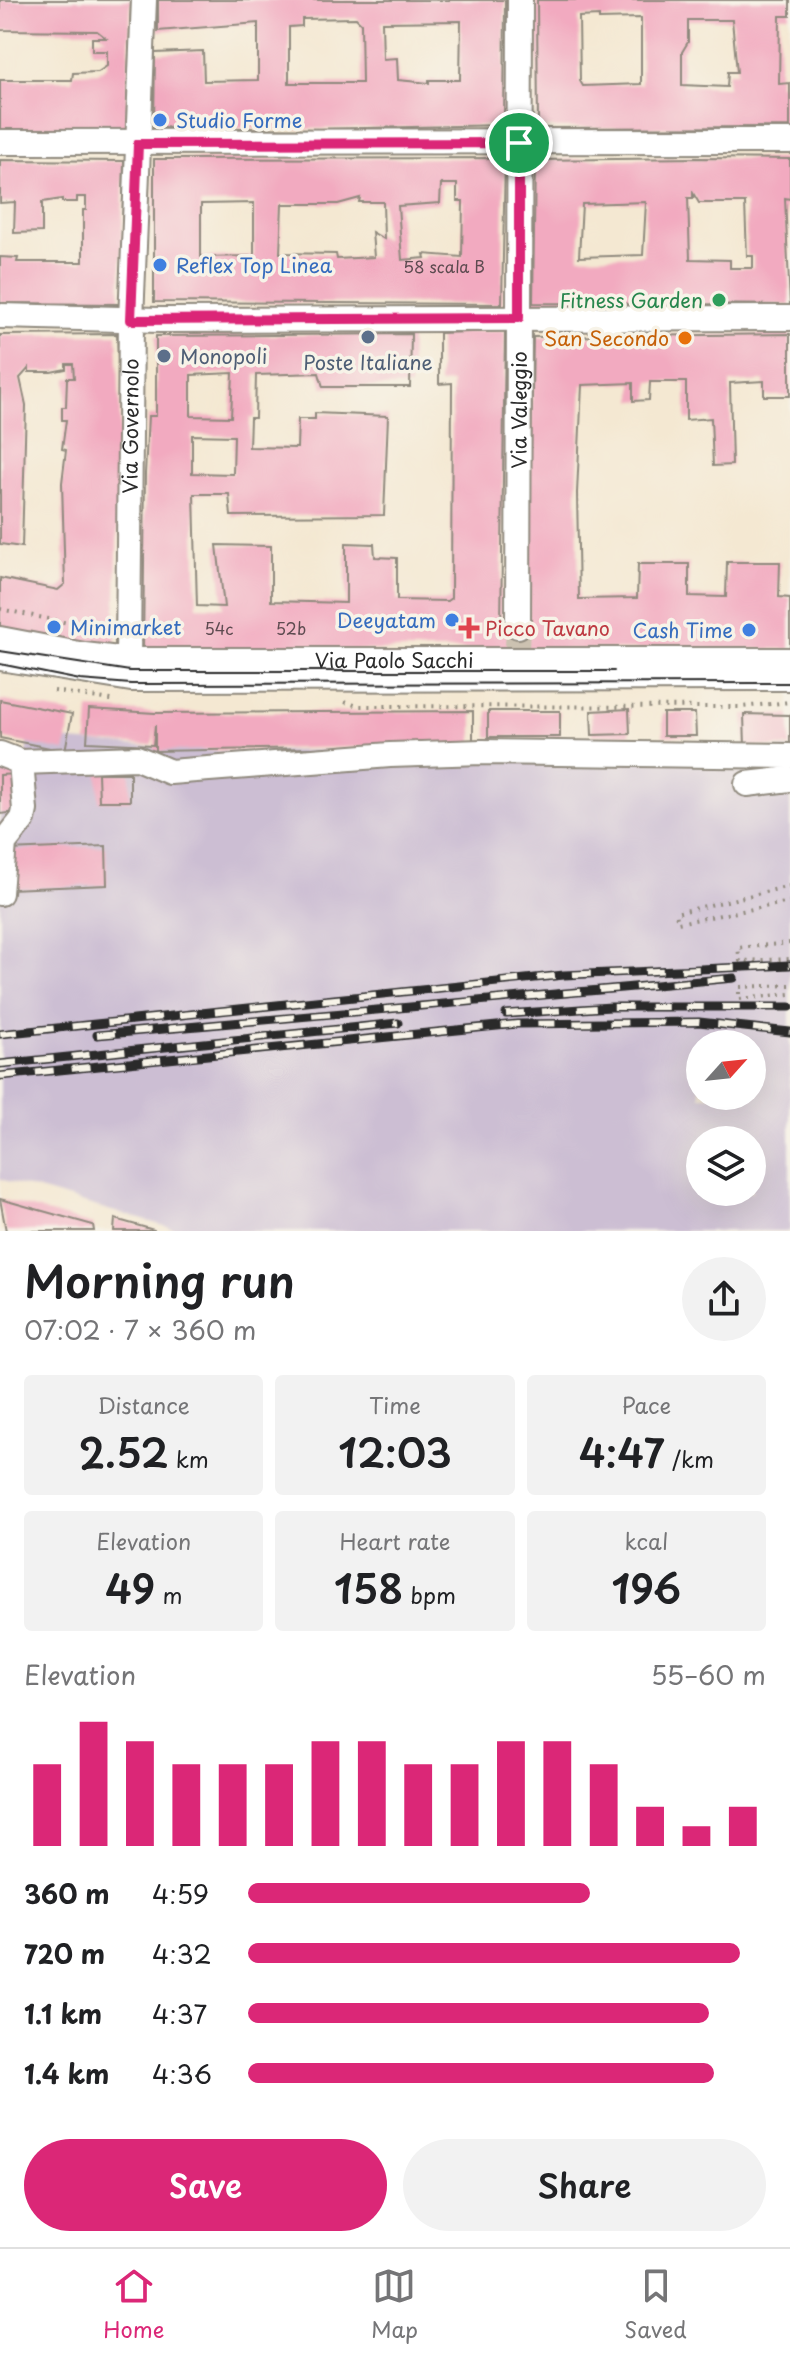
<!DOCTYPE html>
<meta charset="utf-8">
<style>
body{margin:0;font-family:"Playpen Sans",sans-serif;background:#f2f2f2;color:#202124;height:100vh;display:flex;flex-direction:column;font-size:30px;white-space:nowrap}
*{box-sizing:border-box;margin:0}
p{font-size:26px;color:#757577}
.icon{flex:none;width:44px;height:44px;fill:none;stroke:currentColor;stroke-width:2;stroke-linecap:round;stroke-linejoin:round}
.map{position:relative;height:1231px;overflow:hidden}
.panel{display:flex;flex-direction:column;background:#fff;flex:1}
.panel>*{flex:none}
.needle{width:52px;rotate:63deg}
.controls{position:absolute;left:686px;top:1030px;display:grid;gap:16px}
.controls a{display:grid;place-items:center;width:80px;height:80px;border-radius:50%;background:#fff;box-shadow:0 8px 32px #0002;font-size:40px}
.pin{position:absolute;display:grid;place-items:center;width:68px;height:68px;color:#fff;margin:-34px;border:4px solid #fff;border-radius:50%;box-shadow:0 2px 8px #0007}
.round{display:grid;place-items:center;flex:none;width:84px;height:84px;border-radius:42px;background:#f2f2f2}
.head{display:flex;align-items:center;justify-content:space-between;height:136px;padding:0 24px}
h1{font-size:44px;font-weight:600;line-height:60px}
.stats{display:grid;grid-template-columns:repeat(3,1fr);gap:12px;height:136px;padding:8px 24px}
.stats div{display:grid;align-content:center;border-radius:8px;background:#f2f2f2;text-align:center}
.stats b{font-size:40px;font-weight:600}
.stats small{font-size:22px;font-weight:400}
.stats p{font-size:22px}
.chart{height:224px;padding:16px 24px}
.chart p{display:flex;justify-content:space-between}
.chart svg{width:100%;height:144px;margin-top:8px;stroke:#db2777;stroke-width:6}
.primary-button{display:flex;gap:16px;margin-top:auto;padding:16px 24px}
.primary-button a{flex:1;height:92px;border-radius:48px;background:#db2777;color:#fff;font-size:32px;font-weight:600;line-height:92px;text-align:center}
.primary-button a+a{background:#f2f2f2;color:#202124}
ul{padding:0 24px;list-style:none;font-size:26px}
li{display:grid;grid-template-columns:128px 96px 1fr;align-items:center;height:60px}
li i{height:20px;border-radius:10px;background:#db2777}
.tab-bar{display:flex;justify-content:space-around;align-items:center;height:112px;border-top:2px solid #e0e0e0;background:#fff;font-size:22px;color:#757577}
.tab-bar a{display:grid;justify-items:center;gap:4px}
.tab-bar .selected{color:#db2777}
.map>svg:first-child{display:block}
.industrial{fill:#ccbed3;fill-rule:evenodd}
.building{fill:#f2aac0;fill-rule:evenodd}
.lines{fill:none;stroke-linecap:round;stroke-linejoin:round}
.minor-tunnel{stroke:#ccc2b1;stroke-width:24;stroke-dasharray:24 12;stroke-linecap:butt}
.minor-casing{stroke:#908a7e;stroke-width:28}
.path{stroke:#908a7e;stroke-width:4;stroke-dasharray:2 6;stroke-linecap:butt}
.minor{stroke:#fff;stroke-width:24}
.tram{stroke:#2b2b2b;stroke-width:2}
.rail-casing{stroke:#2b2b2b;stroke-width:9}
.rail{stroke:#f7f3e8;stroke-width:6;stroke-dasharray:18;stroke-linecap:butt}
.route-casing{stroke:#fff;stroke-width:16}
.route{stroke:#db2777;stroke-width:10}
.shop-dot{fill:#3f7fe0;stroke:#f7f3e8;stroke-width:3}
.leisure-dot{fill:#2e9e5b;stroke:#f7f3e8;stroke-width:3}
.service-dot{fill:#5c6f8a;stroke:#f7f3e8;stroke-width:3}
.food-dot{fill:#e8710a;stroke:#f7f3e8;stroke-width:3}
.health-dot{fill:#e0444e;stroke:#f7f3e8;stroke-width:3}
.labels{text-anchor:middle;dominant-baseline:central;stroke-width:7;stroke-linejoin:round;paint-order:stroke}
.number-label{font-size:16px;fill:#5d4b50}
.shop-label{font-size:20px;fill:#366cbe;stroke:#f7f3e8;text-anchor:start}
.leisure-label{font-size:20px;fill:#27864d;stroke:#f7f3e8;text-anchor:end}
.food-label{font-size:20px;fill:#c56008;stroke:#f7f3e8;text-anchor:end}
.service-label{font-size:20px;fill:#4e5e75;stroke:#f7f3e8;text-anchor:start}
.street-label{font-size:20px;fill:#2b2b2b;stroke:#f7f3e8}
.health-label{font-size:20px;fill:#be3a42;stroke:#f7f3e8;text-anchor:start}
</style>
<div class="map">
<svg width="790" height="1231" viewBox="0 0 790 1231">
<rect width="100%" height="100%" fill="#f7f3e8"/>
<filter id="ink" filterUnits="userSpaceOnUse"><feTurbulence type="fractalNoise" baseFrequency=".0125" numOctaves="2"/><feDisplacementMap in="SourceGraphic" scale="16" xChannelSelector="R" yChannelSelector="G"/><feConvolveMatrix kernelMatrix="1 2 1 2 8 2 1 2 1" color-interpolation-filters="sRGB"/></filter>
<filter id="wash" filterUnits="userSpaceOnUse"><feTurbulence type="fractalNoise" baseFrequency=".006" numOctaves="4" result="noise"/><feDisplacementMap in="SourceGraphic" scale="32" xChannelSelector="R" yChannelSelector="G"/><feGaussianBlur stdDeviation="1.8" result="paint"/><feColorMatrix in="noise" values="0 0 0 0 0 0 0 0 0 0 0 0 0 0 0 0 0 1.4 0 .05"/><feComposite in="paint" operator="in"/></filter>
<g filter="url(#wash)">
<rect width="100%" height="100%" fill="#f4e8d2"/>
<path class="industrial" d="M27,738l199,14 257,-5 307,2v482h-608l-182,-52v-410l27,-2zM700,1044h52v52h-52zM700,1140h52v52h-52z"/>
<g id="blocks">
<g class="building">
<polygon points="0,0 131,0 126,131 0,129 0,80 72,80 73,73 98,72 107,66 107,51 92,51 92,38 106,38 97,31 0,30"/>
<path d="M158,0h347l-1,125 -185,4 -165,-2 1,-74 48,-2 1,30 54,-1v-57l-100,8zM356,18l5,5 1,60h-73v-56l13,-1v-7zM461,21l-1,59h-31v3l-31,-3 -1,-22 -14,1 -1,-37z"/>
<path d="M537,0h253v16h-10l-1,68 11,-1v44l-252,1zM599,16v3l42,-1v66l-58,2 -3,-5 -1,-64zM688,20h44l5,52h-9l-1,15 -45,-2v-33l6,-10z"/>
<path d="M505,158l-3,146 -348,-2v-143zM441,184h16v17h6l-1,56 -38,-3 1,4 -23,2 -4,-54 42,-3zM360,198l-1,4h24l1,37 -12,-7 2,25 -37,2 -1,-5 -56,-1 2,-49h56zM254,203v53l-53,1v-53z"/>
<path d="M698,158l92,1v40l-5,-1 5,107 -257,-2 2,-143zM693,193l6,10h46l2,53h6v12h-23v-8l-40,-1 -2,-61h5zM646,202l-3,53 -64,2 3,-53z"/>
<polygon points="0,160 124,161 120,304 0,303 0,257 18,258 17,262 83,262 83,210 86,210 86,197 77,197 77,202 62,202 62,199 42,202 42,232 14,233 15,202 0,203"/>
<path d="M505,331l-4,296h27l5,-290 257,-3v62h-26v-15l-34,2 2,82 -19,1 -2,-48 -25,2v-38h-36l-1,18 -16,1v-18l-51,2 -5,108 2,106 58,-1 1,-34h51v32l37,1 1,-35h53l-1,35 11,1v51l-647,2 2,-177 3,-58h8v-80l255,-2 -1,53h-87l-4,-14 -63,2 -1,43h-5l-1,29 48,1 1,-29h17v-6l73,3 -4,99 -153,1 -2,-22h-35l3,112 27,1 -7,-62 54,1v55l75,2v-60l28,1 1,13 22,1v42l50,1 4,-3 1,-215 -13,1v-51zM233,373l-2,44 -40,-1v-41zM192,435l42,1 -1,38 -41,-1z"/>
<polygon points="117,334 120,409 115,652 0,629 0,578 58,590 65,584 62,483 66,450 62,449 66,420 62,420 62,407 66,407 67,378 74,378 73,364 66,364 66,369 51,372 29,372 29,368 20,378 26,405 22,547 0,544 0,335"/>
<polygon points="0,700 72,714 65,751 0,738"/>
<polygon points="89,709 155,713 473,711 473,745 155,751 155,725 153,745 87,742"/>
<polygon points="629,709 630,734 592,735 591,711"/>
<rect x="488" y="711" width="72" height="26"/>
<polygon points="663,713 695,713 696,736 663,736"/>
<polygon points="744,714 790,715 790,747 745,747"/>
<polygon points="98,773 130,773 130,801 99,801"/>
<polygon points="15,774 18,812 0,814 0,775"/>
<polygon points="106,846 107,885 9,889 8,850"/>
<polygon points="0,1199 93,1225 94,1231 6,1231"/>
<polygon points="115,1219 154,1230 154,1231 114,1231"/>
</g>
</g>
</g>
<g filter="url(#ink)">
<use href="#blocks" fill-opacity="0" stroke="#908a7e" stroke-width="2"/>
<g class="lines">
<polyline class="minor-tunnel" points="517,649 518,626"/>
<g class="minor-casing">
<g id="minor">
<polyline points="0,142 790,141"/>
<polyline points="0,316 160,320 790,318"/>
<path id="s1" d="M518,626l2,-626"/>
<path id="s2" d="M0,639l84,16 44,5h662"/>
<polyline points="0,658 131,679 790,678"/>
<path id="s3" d="M128,660l3,-340 13,-320"/>
<polyline points="0,754 21,762 25,810 23,819 4,843 0,893"/>
<polyline points="21,762 137,758 170,772 390,755 482,752 790,756"/>
<polyline points="747,784 790,779"/>
</g>
</g>
<g class="path">
<polyline points="0,609 107,631"/>
<polyline points="54,691 117,701"/>
<polyline points="345,702 358,706 741,707 790,702"/>
<polyline points="790,886 676,913 678,923 790,902"/>
<polyline points="790,943 738,948 740,961 790,959"/>
<polyline points="790,985 739,987 739,999 790,994"/>
</g>
<use href="#minor" class="minor"/>
<g class="tram">
<polyline points="0,651 130,671 614,671"/>
<polyline points="0,664 80,680 131,684 790,683"/>
</g>
<g class="rail-casing">
<g id="rail">
<polyline points="506,1014 611,1007 790,1007"/>
<polyline points="0,1034 564,975 790,965"/>
<polyline points="97,1035 734,978"/>
<polyline points="0,1064 398,1023"/>
<polyline points="0,1076 517,1024 699,1022 790,1032"/>
</g>
</g>
<use href="#rail" class="rail"/>
</g>
</g>
<g class="lines" filter="url(#ink)">
<g class="route-casing">
<polygon id="route" points="519,143 519,318 131,320 138,144"/>
</g>
<use href="#route" class="route"/>
</g>
<g class="shop-dot">
<circle cx="160" cy="120" r="8"/>
<circle cx="160" cy="265" r="8"/>
<circle cx="452" cy="620" r="8"/>
<circle cx="54" cy="627" r="8"/>
<circle cx="749" cy="630" r="8"/>
</g>
<circle class="leisure-dot" cx="719" cy="300" r="8"/>
<g class="service-dot">
<circle cx="368" cy="337" r="8"/>
<circle cx="164" cy="356" r="8"/>
</g>
<circle class="food-dot" cx="685" cy="338" r="8"/>
<path class="health-dot" d="M465 616h8v8h8v8h-8v8h-8v-8h-8v-8h8z"/>
<g class="labels">
<g class="number-label">
<text x="444" y="266">58 scala B</text>
<text x="219" y="628">54c</text>
<text x="291" y="628">52b</text>
</g>
<g class="shop-label">
<text x="176" y="120">Studio Forme</text>
<text x="176" y="265">Reflex Top Linea</text>
<text x="436" y="620" text-anchor="end">Deeyatam</text>
<text x="70" y="627">Minimarket</text>
<text x="733" y="630" text-anchor="end">Cash Time</text>
</g>
<g class="leisure-label">
<text x="703" y="300">Fitness Garden</text>
</g>
<g class="food-label">
<text x="669" y="338">San Secondo</text>
</g>
<g class="service-label">
<text x="180" y="356">Monopoli</text>
<text x="368" y="362" text-anchor="middle">Poste Italiane</text>
</g>
<g class="street-label">
<text stroke="none"><textPath href="#s1" startOffset="216">Via Valeggio</textPath></text>
<text stroke="none"><textPath href="#s3" startOffset="234">Via Governolo</textPath></text>
<text stroke="none"><textPath href="#s2" startOffset="396">Via Paolo Sacchi</textPath></text>
</g>
<g class="health-label">
<text x="485" y="628">Picco Tavano</text>
</g>
</g>
</svg>
<div class="controls">
<a><svg class="needle" viewBox="-14 -14 28 28"><path d="M0-13l5 13h-10z" fill="#e53935"/><path d="M0 13l5-13h-10z" fill="#757577"/></svg></a>
<a><svg class="icon" aria-label="layers" viewBox="0 0 24 24"><path d="M12 4l9 5-9 5-9-5zM3 14l9 5 9-5"/></svg></a>
</div>
<div class="pin" style="left:519px;top:143px;background:#1e9e55"><svg class="icon" aria-label="arrive" viewBox="0 0 24 24"><path d="M6 21V4h12l-3 4 3 4H6"/></svg></div>
</div>
<section class="panel">
<div class="head"><div><h1>Morning run</h1><p>07:02 · 7 × 360 m</p></div><a class="round"><svg class="icon" aria-label="share" viewBox="0 0 24 24"><path d="M12 15V3M7 8l5-5 5 5M5 13v7h14v-7"/></svg></a></div>
<div class="stats">
<div><p>Distance</p><b>2.52<small> km</small></b></div>
<div><p>Time</p><b>12:03</b></div>
<div><p>Pace</p><b>4:47<small> /km</small></b></div>
</div>
<div class="stats">
<div><p>Elevation</p><b>49<small> m</small></b></div>
<div><p>Heart rate</p><b>158<small> bpm</small></b></div>
<div><p>kcal</p><b>196</b></div>
</div>
<div class="chart"><p><span>Elevation</span>55–60 m</p>
<svg viewBox="0 0 160 44" preserveAspectRatio="none"><path d="M5 44V19M15 44V6M25 44V12M35 44V19M45 44V19M55 44V19M65 44V12M75 44V12M85 44V19M95 44V19M105 44V12M115 44V12M125 44V19M135 44V32M145 44V38M155 44V32"/></svg>
</div>
<ul>
<li><b>360 m</b>4:59<i style="width:66%"></i></li>
<li><b>720 m</b>4:32<i style="width:95%"></i></li>
<li><b>1.1 km</b>4:37<i style="width:89%"></i></li>
<li><b>1.4 km</b>4:36<i style="width:90%"></i></li>
</ul>
<div class="primary-button"><a>Save</a><a>Share</a></div>
</section>
<nav class="tab-bar">
<a class="selected"><svg class="icon" aria-label="home" viewBox="0 0 24 24"><path d="M3 11l9-7 9 7M6 9v11h12V9"/></svg>Home</a>
<a><svg class="icon" aria-label="map" viewBox="0 0 24 24"><path d="M3 6l6-2 6 2 6-2v14l-6 2-6-2-6 2zM9 4v14M15 6v14"/></svg>Map</a>
<a><svg class="icon" aria-label="saved" viewBox="0 0 24 24"><path d="M7 4h10v16l-5-4-5 4z"/></svg>Saved</a>
</nav>
